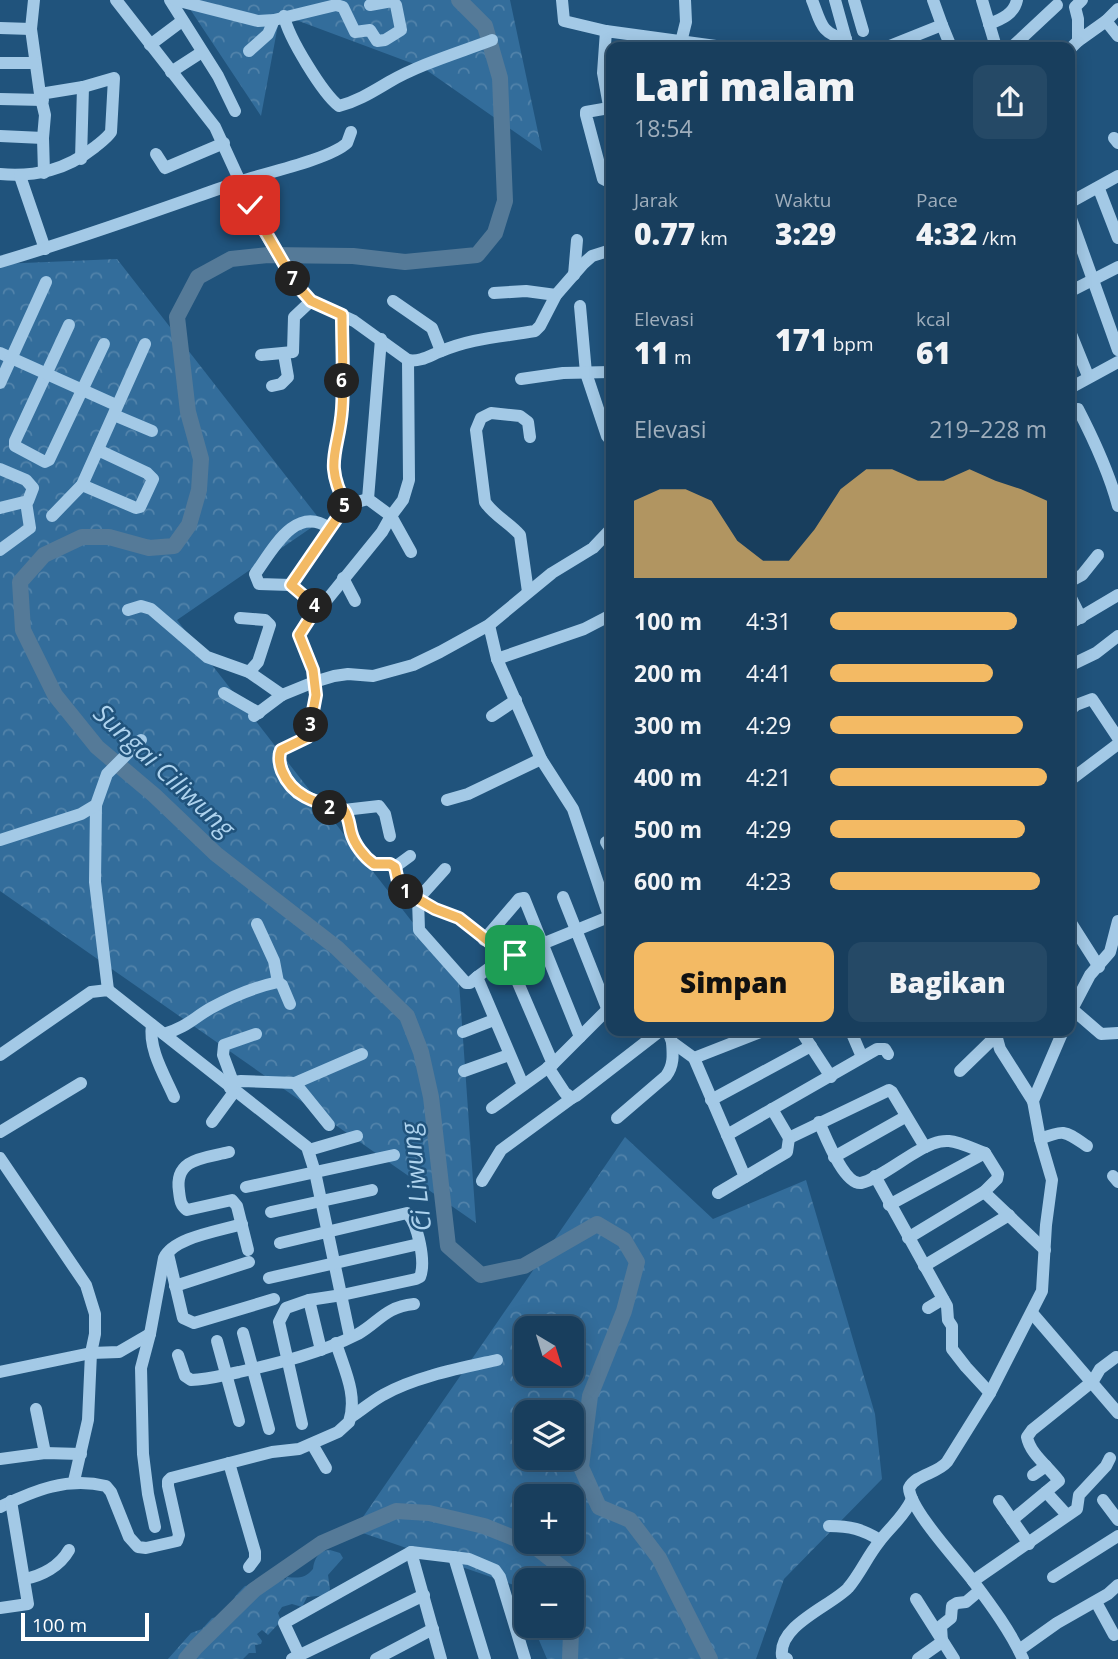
<!DOCTYPE html>
<html lang="id">
<meta charset="utf-8">
<style>
body{margin:0;font-family:"Open Sans",sans-serif;background:#254966;color:#f1f3f6;height:100vh;display:flex;flex-direction:column;font-size:26px;white-space:nowrap}
*{box-sizing:border-box;margin:0}
p{font-size:23px;color:#9faebc}
.icon{flex:none;width:38px;height:38px;fill:none;stroke:currentColor;stroke-width:2;stroke-linecap:round;stroke-linejoin:round}
.map{position:relative;flex:1;overflow:hidden}
.panel{position:absolute;left:606px;top:42px;width:469px;height:994px;display:flex;flex-direction:column;background:#183e5d;border-radius:14px;box-shadow:0 4px 18px #0003,0 0 0 2px #365772}
.panel>*{flex:none}
.needle{width:46px;rotate:142deg}
.controls{position:absolute;left:514px;top:1316px;display:grid;gap:14px}
.controls a{display:grid;place-items:center;width:70px;height:70px;border-radius:14px;background:#183e5d;box-shadow:0 4px 18px #0003,0 0 0 2px #365772;font-size:35px}
.scale{position:absolute;left:21px;bottom:18px;width:128px;box-sizing:border-box;padding-left:7px;border:4px solid #fff;border-top:0;font-size:19px;line-height:24px;white-space:nowrap;color:#fff;-webkit-text-stroke:5px #20537c;paint-order:stroke}
.pin{position:absolute;display:grid;place-items:center;width:60px;height:60px;color:#fff;margin:-30px;border-radius:14px;box-shadow:0 4px 10px #0006}
.km{position:absolute;width:35px;height:35px;margin:-18px;border-radius:50%;background:#222;color:#fff;font-size:19px;line-height:35px;text-align:center}
.round{display:grid;place-items:center;flex:none;width:74px;height:74px;border-radius:14px;background:#254966}
.head{display:flex;align-items:center;justify-content:space-between;height:119px;padding:0 28px}
h1{font-size:38px;font-weight:800;line-height:52px}
.figures{display:grid;grid-template-columns:repeat(3,1fr);gap:10px;height:119px;padding:7px 28px}
.figures div{display:grid;align-content:center}
.figures b{font-size:30px;font-weight:800}
.figures small{font-size:19px;font-weight:400}
.figures p{font-size:19px}
.chart{height:196px;padding:14px 28px}
.chart p{display:flex;justify-content:space-between}
.chart svg{width:100%;height:126px;margin-top:7px;fill:#f3ba64;opacity:.7}
.action{display:flex;gap:14px;margin-top:auto;padding:14px 28px}
.action a{flex:1;height:80px;border-radius:14px;background:#f3ba64;color:#111;font-size:28px;font-weight:800;line-height:80px;text-align:center}
.action a+a{background:#254966;color:#f1f3f6}
ul{padding:0 28px;list-style:none;font-size:23px}
li{display:grid;grid-template-columns:112px 84px 1fr;align-items:center;height:52px}
li i{height:18px;border-radius:9px;background:#f3ba64}
.map>svg:first-child{display:block}
.forest{fill:url(#forest-crowns);fill-rule:evenodd}
.lines{fill:none;stroke-linecap:round;stroke-linejoin:round}
.river{stroke:#557a98;stroke-width:16}
.minor{stroke:#a3c9e6;stroke-width:12}
.route-casing{stroke:#fff;stroke-width:14}
.route{stroke:#f3ba64;stroke-width:9}
.labels{text-anchor:middle;dominant-baseline:central;stroke-width:5;stroke-linejoin:round;paint-order:stroke}
.water-label{font-size:26px;font-style:italic;fill:#aed3ee;stroke:#20537c}
</style>
<div class="map">
<svg width="1118" height="1659" viewBox="0 0 1118 1659">
<defs>
<pattern id="forest-crowns" width="20" height="18" patternUnits="userSpaceOnUse" patternTransform="scale(1.75)"><rect width="20" height="18" fill="#336d9b"/><path d="M2 6a3 3 0 1 1 6 0M12 15a3 3 0 1 1 6 0" fill="none" stroke="#5283aa"/></pattern>
</defs>
<rect width="100%" height="100%" fill="#20537c"/>
<g class="forest">
<polygon points="184,0 510,0 542,151 422,67 280,14 261,116"/>
<polygon points="117,259 321,521 177,620 459,982 476,1223 0,891 0,264"/>
<path d="M625,1137l88,82 93,-39 69,234 7,65 -98,100 -28,80h-209l-14,-33h39v-46h-45v30l-10,-24 -163,-56zM527,1328h45v46h-45zM527,1412h45v46h-45zM527,1496h45v46h-45z"/>
<path d="M330,1550l10,3 3,5 -15,17 2,14 -3,6 -20,2 -5,10 -10,-3 -10,3 -4,6 3,8 -13,14 -6,-5 -5,4 5,7 -1,3 -6,1 1,8h-7l-6,6h-75l23,-26 11,-4 10,-11 12,-2c6,-12 11,-21 21,-30 12,-2 21,-15 33,-14l7,8 2,-3c10,1 18,2 26,-8 1,-10 6,-19 17,-19z"/>
</g>
<g class="lines">
<g class="river">
<polyline points="459,0 485,26 500,78 505,201 495,233 477,255 405,262 353,256 268,255 231,259 198,277 177,317 188,412 201,459 199,490 189,525 174,546 149,548 109,537 82,537 44,555 20,582 23,630 55,695 97,747 154,795 216,854 337,948 407,1016 421,1052 431,1097 448,1246 481,1275 524,1266 597,1224 624,1240 637,1262 624,1311 590,1396 581,1467 599,1507 630,1520 659,1558 710,1659"/>
<polyline points="186,1659 196,1647 254,1590 322,1543 396,1511 429,1513 484,1526 534,1546 565,1570 567,1580"/>
<polyline points="570,1659 572,1607"/>
</g>
<g class="minor">
<polyline points="34,0 31,29 40,94 45,115 43,138 44,173"/>
<path d="M116,0l99,127 45,98 35,58 16,18 43,20 54,39c12,2 21,-4 31,-8 32,-14 62,-15 96,-21l5,-5 16,-31 27,-31 9,-8 19,-6"/>
<polyline points="170,0 218,76 235,111"/>
<polyline points="175,0 258,21 274,20 336,5 343,7 355,32 370,30 377,41 385,40 401,30 396,5 392,1 370,5"/>
<polyline points="562,0 564,21 606,31"/>
<path d="M812,0c9,22 8,34 34,39"/>
<polyline points="835,0 847,43"/>
<polyline points="854,0 863,31"/>
<polyline points="982,0 996,47"/>
<path d="M284,16c4,21 39,78 55,90 19,-5 33,-14 50,-24 31,-18 69,-29 103,-42"/>
<polyline points="1106,21 1118,9"/>
<path d="M989,24c13,-5 25,-10 28,-24"/>
<polyline points="942,25 951,47"/>
<polyline points="0,28 31,29"/>
<polyline points="1078,41 1106,21 1118,36"/>
<polyline points="681,42 686,22 685,0"/>
<polyline points="150,45 182,21"/>
<polyline points="887,47 942,25 933,0"/>
<polyline points="1012,47 1057,5"/>
<polyline points="1069,50 1078,41 1078,19 1075,7 1082,0"/>
<polyline points="249,51 268,34 274,20"/>
<polyline points="0,63 35,63"/>
<polyline points="171,72 202,52"/>
<polyline points="0,99 43,100"/>
<polyline points="609,108 586,112 586,115 603,179 611,183"/>
<polyline points="611,117 603,73 606,31 723,47"/>
<polyline points="0,136 43,138"/>
<polyline points="1114,138 1118,143"/>
<polyline points="156,154 165,168 224,143"/>
<polyline points="81,159 83,87"/>
<path d="M0,174c36,3 66,-4 95,-27 6,-5 12,-9 16,-15l3,-54 -31,9 -43,7"/>
<polyline points="20,176 45,249"/>
<polyline points="1099,189 1118,238"/>
<polyline points="1069,203 1118,176"/>
<polyline points="1069,213 1118,350"/>
<path d="M0,262c82,-24 161,-53 241,-81 25,-8 89,-22 106,-38l4,-11"/>
<polyline points="574,275 577,240"/>
<polyline points="1069,292 1118,267"/>
<polyline points="494,293 526,291 556,295"/>
<polyline points="393,301 432,328 441,351"/>
<polyline points="580,306 586,373 607,436 611,441"/>
<path d="M342,315c0,31 2,63 0,94 -3,44 -19,51 4,96"/>
<polyline points="69,325 15,441 15,446 45,462 49,460 104,344"/>
<polyline points="1069,329 1088,376"/>
<polyline points="381,339 368,499 391,516 411,552"/>
<polyline points="0,353 116,405"/>
<polyline points="261,355 293,352 294,317 311,301"/>
<path d="M408,360l1,120 -6,20 -12,16 -9,16 -56,69 -9,6 -18,28 14,35 3,24 -8,43 -27,13 -2,3c2,39 33,48 65,57 5,7 5,14 7,22 3,12 13,25 23,32h16l5,3 4,19 5,5 31,18 24,9 47,37h9l96,-39"/>
<polyline points="521,379 563,373 611,372"/>
<polyline points="0,383 46,282"/>
<polyline points="272,386 281,384 288,377 284,354"/>
<polyline points="1072,387 1118,362"/>
<path d="M1078,409c16,31 31,63 40,97"/>
<polyline points="114,415 152,431"/>
<polyline points="0,469 26,480 33,488 28,501 0,508"/>
<polyline points="82,485 136,508 140,507 153,479 147,473 98,450"/>
<polyline points="52,516 82,485 145,344"/>
<polyline points="0,550 30,528 26,502"/>
<polyline points="343,578 355,601"/>
<polyline points="1069,582 1082,575 1098,555"/>
<path d="M291,585l-32,-1 -4,-10c17,-23 40,-70 74,-46"/>
<path d="M528,592l-8,-57c-10,-12 -27,-20 -35,-33l-9,-72 5,-12 10,-5 29,3 8,6 2,15"/>
<polyline points="1069,594 1081,618"/>
<polyline points="317,607 291,585 346,505 368,499"/>
<polyline points="128,610 141,606 151,609 207,657 249,672 282,695"/>
<polyline points="240,618 265,620 270,625 258,662 249,672"/>
<polyline points="1069,624 1118,595"/>
<polyline points="489,625 497,659 541,759 573,809 611,922"/>
<polyline points="497,659 584,629 611,615"/>
<polyline points="1069,666 1096,653 1118,636"/>
<polyline points="224,693 259,713"/>
<polyline points="1069,711 1076,705 1092,699 1118,738"/>
<polyline points="254,716 282,695 314,682 334,676 348,674 373,676 413,665 440,652 489,625 552,573 593,548 611,529"/>
<polyline points="492,716 516,700"/>
<polyline points="1069,781 1118,744"/>
<polyline points="447,800 468,794 541,759"/>
<polyline points="96,805 95,882 108,990"/>
<polyline points="344,810 379,806 385,814 390,836"/>
<polyline points="0,840 81,814 96,805 107,774 141,740"/>
<polyline points="606,842 611,850"/>
<polyline points="395,867 410,856"/>
<polyline points="445,869 418,899 419,930 466,983 470,983 477,977 523,1085"/>
<polyline points="563,897 607,1008"/>
<polyline points="1071,923 1099,967"/>
<polyline points="257,924 274,961 278,982"/>
<polyline points="484,940 519,899 524,898 580,1037"/>
<polyline points="506,955 553,1064"/>
<polyline points="477,977 492,966 502,953"/>
<polyline points="1072,1009 1101,1034 1118,1033"/>
<polyline points="1069,1015 1090,975 1110,952 1118,921"/>
<path d="M152,1025c-4,24 13,51 22,72"/>
<polyline points="668,1031 672,1042 694,1058 745,1177"/>
<polyline points="801,1031 831,1077"/>
<polyline points="857,1031 853,1036 862,1057"/>
<polyline points="995,1031 1000,1049 1033,1101"/>
<polyline points="463,1032 494,1020"/>
<path d="M164,1034c23,-7 28,-15 47,-26 20,-11 44,-21 67,-26l4,3 8,19"/>
<polyline points="0,1055 91,992 108,990 307,1147 315,1172 350,1337"/>
<polyline points="694,1058 763,1031"/>
<polyline points="548,1067 565,1093 572,1098 576,1096 660,1031"/>
<polyline points="464,1071 509,1055"/>
<polyline points="960,1071 996,1036"/>
<polyline points="233,1082 223,1055 224,1045 256,1034"/>
<polyline points="295,1083 329,1125"/>
<polyline points="230,1088 233,1082 241,1081 295,1083 362,1054"/>
<polyline points="711,1100 811,1046"/>
<polyline points="492,1108 553,1064 611,1006"/>
<path d="M617,1118l49,-42c8,-11 7,-21 6,-34"/>
<polyline points="212,1122 234,1092"/>
<path d="M819,1122c6,13 25,63 42,61 15,-3 42,-24 57,-32 9,-5 20,-11 31,-10 11,1 25,8 36,12"/>
<polyline points="0,1132 81,1083"/>
<polyline points="727,1135 877,1049 885,1049 888,1054"/>
<polyline points="789,1138 889,1090 892,1092 925,1147"/>
<path d="M1040,1139c25,-10 25,-8 47,7"/>
<polyline points="309,1150 357,1136"/>
<path d="M229,1152c-24,6 -55,6 -50,39 1,8 1,14 8,19l45,-10 5,6 11,44"/>
<polyline points="834,1157 905,1117"/>
<polyline points="0,1158 86,1285 95,1314 95,1334 91,1353 88,1420 74,1481"/>
<polyline points="875,1176 947,1306 948,1320 952,1326 952,1349 966,1367 990,1393"/>
<polyline points="1113,1176 1118,1182"/>
<polyline points="482,1181 501,1150 572,1098"/>
<polyline points="246,1187 394,1155"/>
<polyline points="718,1193 787,1152 789,1138 772,1109"/>
<polyline points="889,1205 985,1153 998,1174 997,1179 984,1192 1045,1250"/>
<polyline points="271,1212 372,1190"/>
<polyline points="908,1238 984,1192"/>
<path d="M280,1243l127,-30c11,11 19,49 13,64l-4,2 -74,16 -33,5 -23,8 -7,14 23,102"/>
<polyline points="168,1254 183,1318 194,1323 274,1299"/>
<polyline points="924,1266 1009,1215"/>
<polyline points="269,1278 419,1244"/>
<polyline points="175,1286 249,1262"/>
<polyline points="309,1300 321,1350"/>
<polyline points="928,1308 943,1299"/>
<polyline points="1032,1313 1118,1413"/>
<polyline points="243,1333 269,1429"/>
<polyline points="217,1341 239,1421"/>
<path d="M178,1355l7,21 6,4c16,0 33,-5 48,-8 40,-9 82,-19 119,-38 21,-12 27,-27 56,-30"/>
<polyline points="0,1372 91,1353 119,1352 150,1334"/>
<polyline points="36,1409 45,1453"/>
<path d="M351,1417c11,-7 21,-16 32,-22 31,-18 78,-27 114,-35"/>
<polyline points="312,1444 326,1468"/>
<polyline points="0,1459 45,1453 81,1454"/>
<polyline points="229,1463 255,1552 255,1559 249,1567"/>
<polyline points="1033,1475 1046,1466"/>
<polyline points="1046,1492 1067,1515"/>
<polyline points="1103,1500 1118,1520"/>
<polyline points="999,1501 1029,1544"/>
<path d="M0,1507c35,-17 67,-30 106,-21l5,6 18,45 9,10 8,1 31,-7 2,-6 -11,-49v-5l3,-3 101,-26 27,-3 39,-17 11,-10c9,-27 -5,-53 -13,-79"/>
<path d="M1012,1520l47,-39c-10,-14 -29,-27 -32,-44l5,-7 61,-49 7,-12 16,-12"/>
<path d="M829,1526c21,0 33,3 51,14"/>
<path d="M155,1527l-7,-33 -5,-40 -2,-86 9,-34 14,-76c10,-21 56,-27 78,-34"/>
<polyline points="411,1552 441,1659"/>
<polyline points="454,1557 485,1659"/>
<polyline points="1053,1577 1118,1536"/>
<path d="M24,1579c18,-3 36,-13 45,-29"/>
<polyline points="973,1581 1077,1509 1079,1495 1106,1466 1110,1458"/>
<polyline points="916,1599 954,1659"/>
<polyline points="1096,1602 1114,1635"/>
<polyline points="0,1608 28,1604 11,1501"/>
<polyline points="1019,1650 1057,1623 1108,1594 1118,1585"/>
<polyline points="299,1655 284,1623 411,1552 469,1559 495,1570 500,1577 525,1659"/>
<polyline points="292,1659 424,1595"/>
<polyline points="376,1659 433,1629"/>
<path d="M787,1659l-5,-3c-4,-31 49,-50 66,-68 12,-14 19,-31 31,-46 11,-15 25,-25 33,-43"/>
<polyline points="918,1659 942,1642 941,1626 951,1618 952,1606 957,1603 966,1602 979,1591"/>
<path d="M1023,1659c-12,-27 -32,-54 -50,-78 -14,-19 -63,-71 -64,-93 7,-14 28,-14 38,-26l43,-69 52,-102 4,-66 6,-45 -12,-41 -7,-38 30,-70"/>
</g>
</g>
<g class="lines">
<g class="route-casing">
<path id="route" d="M250,205l45,78 16,18 31,14c0,31 2,63 0,94 -3,43 -19,52 4,96l-55,80 26,22 -18,28 14,35 3,25 -8,42 -27,13c-3,7 -2,13 1,21 11,27 36,32 62,39 5,7 5,14 7,22 3,12 13,25 23,32h16l5,3 4,19 5,5 31,18 24,9 47,37h9"/>
</g>
<use href="#route" class="route"/>
</g>
<g class="labels">
<g class="water-label">
<text transform="translate(165 770) rotate(43)">Sungai Ciliwung</text>
<text transform="translate(415 1177) rotate(-97)">Ci Liwung</text>
</g>
</g>
</svg>
<div class="controls">
<a><svg class="needle" viewBox="-14 -14 28 28"><path d="M0-13l5 13h-10z" fill="#e53935"/><path d="M0 13l5-13h-10z" fill="#9faebc"/></svg></a>
<a><svg class="icon" aria-label="layers" viewBox="0 0 24 24"><path d="M12 4l9 5-9 5-9-5zM3 14l9 5 9-5"/></svg></a>
<a>+</a>
<a>−</a>
</div>
<div class="scale">100 m</div>
<div class="pin" style="left:515px;top:955px;background:#1e9e55"><svg class="icon" aria-label="arrive" viewBox="0 0 24 24"><path d="M6 21V4h12l-3 4 3 4H6"/></svg></div>
<div class="pin" style="left:250px;top:205px;background:#d93025"><svg class="icon" aria-label="check" viewBox="0 0 24 24"><path d="M5 12l5 5 9-10"/></svg></div>
<b class="km" style="left:406px;top:892px">1</b>
<b class="km" style="left:330px;top:808px">2</b>
<b class="km" style="left:311px;top:725px">3</b>
<b class="km" style="left:315px;top:606px">4</b>
<b class="km" style="left:345px;top:506px">5</b>
<b class="km" style="left:342px;top:381px">6</b>
<b class="km" style="left:293px;top:279px">7</b>
<section class="panel">
<div class="head"><div><h1>Lari malam</h1><p>18:54</p></div><a class="round"><svg class="icon" aria-label="share" viewBox="0 0 24 24"><path d="M12 15V3M7 8l5-5 5 5M5 13v7h14v-7"/></svg></a></div>
<div class="figures">
<div><p>Jarak</p><b>0.77<small> km</small></b></div>
<div><p>Waktu</p><b>3:29</b></div>
<div><p>Pace</p><b>4:32<small> /km</small></b></div>
</div>
<div class="figures">
<div><p>Elevasi</p><b>11<small> m</small></b></div>
<div><b>171<small> bpm</small></b></div>
<div><p>kcal</p><b>61</b></div>
</div>
<div class="chart"><p><span>Elevasi</span>219–228 m</p>
<svg viewBox="0 0 160 44" preserveAspectRatio="none"><path d="M0 44V17L10 13L20 13L30 17L40 31L50 38L60 38L70 27L80 13L90 6L100 6L110 10L120 10L130 6L140 10L150 13L160 17V44z"/></svg>
</div>
<ul>
<li><b>100 m</b>4:31<i style="width:86%"></i></li>
<li><b>200 m</b>4:41<i style="width:75%"></i></li>
<li><b>300 m</b>4:29<i style="width:89%"></i></li>
<li><b>400 m</b>4:21<i style="width:100%"></i></li>
<li><b>500 m</b>4:29<i style="width:90%"></i></li>
<li><b>600 m</b>4:23<i style="width:97%"></i></li>
</ul>
<div class="action"><a>Simpan</a><a>Bagikan</a></div>
</section>
</div>
